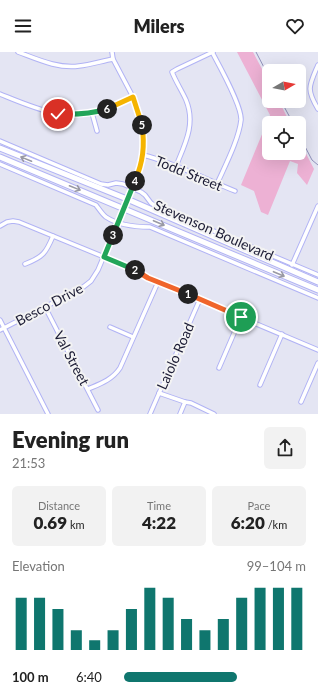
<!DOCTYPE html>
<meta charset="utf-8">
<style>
body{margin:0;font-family:Lato,sans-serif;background:#f2f2f2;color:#222;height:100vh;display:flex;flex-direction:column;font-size:15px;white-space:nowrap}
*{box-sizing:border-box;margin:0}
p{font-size:13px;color:#767676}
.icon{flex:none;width:22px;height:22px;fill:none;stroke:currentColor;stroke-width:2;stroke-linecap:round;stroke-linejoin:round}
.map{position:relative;height:362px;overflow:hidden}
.drawer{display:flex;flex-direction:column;background:#fff;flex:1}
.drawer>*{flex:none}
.needle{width:26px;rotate:80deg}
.buttons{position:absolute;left:262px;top:12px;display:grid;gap:8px}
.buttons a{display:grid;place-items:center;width:44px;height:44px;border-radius:6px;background:#fff;box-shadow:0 4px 16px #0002;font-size:20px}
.pin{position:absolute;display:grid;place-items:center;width:34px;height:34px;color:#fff;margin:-17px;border:2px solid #fff;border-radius:50%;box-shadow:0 1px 4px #0007}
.km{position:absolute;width:20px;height:20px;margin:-10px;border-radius:50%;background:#222;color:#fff;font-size:11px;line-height:20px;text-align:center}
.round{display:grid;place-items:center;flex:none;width:42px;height:42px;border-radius:6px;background:#f2f2f2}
.headline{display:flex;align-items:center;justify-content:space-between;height:68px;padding:0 12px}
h1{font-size:22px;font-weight:800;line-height:30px}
.figures{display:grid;grid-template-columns:repeat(3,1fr);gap:6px;height:68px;padding:4px 12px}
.figures div{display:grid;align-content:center;border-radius:6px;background:#f2f2f2;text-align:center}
.figures b{font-size:17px;font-weight:800}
.figures small{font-size:11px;font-weight:400}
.figures p{font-size:11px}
.chart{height:112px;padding:8px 12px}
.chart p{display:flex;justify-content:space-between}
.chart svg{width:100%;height:72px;margin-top:4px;stroke:#0f766e;stroke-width:6}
ul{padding:0 12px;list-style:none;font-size:13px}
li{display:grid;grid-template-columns:64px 48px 1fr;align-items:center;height:30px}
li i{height:10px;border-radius:5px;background:#0f766e}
header{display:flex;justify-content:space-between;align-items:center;height:52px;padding:0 12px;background:#fff;font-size:18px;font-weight:800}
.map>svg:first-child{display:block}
.green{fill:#edb1d4}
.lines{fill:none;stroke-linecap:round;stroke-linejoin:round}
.stream{stroke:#9091bb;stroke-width:1}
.street-casing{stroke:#b1b3f5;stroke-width:5.5}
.primary-casing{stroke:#b1b3f5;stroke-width:7}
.street{stroke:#fff;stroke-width:3.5}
.primary{stroke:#fff;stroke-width:5}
.oneway{stroke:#9999a4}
.split-1-casing{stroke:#fff;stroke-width:8}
.split-2-casing{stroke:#fff;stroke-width:8}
.split-3-casing{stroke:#fff;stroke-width:8}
.split-4-casing{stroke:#fff;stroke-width:8}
.split-5-casing{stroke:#fff;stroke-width:8}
.split-6-casing{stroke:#fff;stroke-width:8}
.split-7-casing{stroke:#fff;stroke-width:8}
.split-1{stroke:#f0652b;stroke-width:5}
.split-2{stroke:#f0652b;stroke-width:5}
.split-3{stroke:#22a559;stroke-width:5}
.split-4{stroke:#22a559;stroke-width:5}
.split-5{stroke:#f5b400;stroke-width:5}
.split-6{stroke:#f5b400;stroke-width:5}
.split-7{stroke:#22a559;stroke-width:5}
.labels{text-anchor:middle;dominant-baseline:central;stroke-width:4;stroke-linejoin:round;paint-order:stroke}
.street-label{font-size:14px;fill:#1c1c35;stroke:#f3f3f3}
</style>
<header><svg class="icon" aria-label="menu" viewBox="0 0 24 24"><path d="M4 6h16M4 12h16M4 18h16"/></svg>Milers<svg class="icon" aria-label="heart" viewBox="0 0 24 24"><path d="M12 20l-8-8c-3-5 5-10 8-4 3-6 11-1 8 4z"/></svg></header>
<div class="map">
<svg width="318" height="362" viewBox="0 0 318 362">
<rect width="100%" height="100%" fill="#e4e5f3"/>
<polygon class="green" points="237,0 253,0 269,30 269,49 279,49 290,71 269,71 269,101 299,101 299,88 314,117 307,133 297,121 298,112 290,109 268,163 261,160 254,139 241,133 270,63"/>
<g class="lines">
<g class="stream">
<polyline points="256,0 269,25"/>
<polyline points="281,49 293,71"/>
<polyline points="299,83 312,108 318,113"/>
</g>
<g class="street-casing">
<g id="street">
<path d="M18,0c19,7 40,17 61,14 11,-1 23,-5 34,-7"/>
<path d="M212,0c8,15 30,54 29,68 -2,19 -16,46 -24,64"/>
<path d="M318,13c-9,21 -12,24 0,44"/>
<path d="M0,42c37,15 64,28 104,16 10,-3 19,-9 29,-13"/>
<polyline points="92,61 97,79"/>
<polyline points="0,89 101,132 108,133 116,131 123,132 141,140 145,143 151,151 157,155 318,223"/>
<path d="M143,103c32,8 62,24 92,36"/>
<path d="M0,112l96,41c3,4 6,9 10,12 12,8 31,10 44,10l168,71"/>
<path d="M176,114c9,-22 20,-42 10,-66 -4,-9 -10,-18 -14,-28l5,-3 36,-17"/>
<polyline points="0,174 7,170 13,169 19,170 131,216 148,226 318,298"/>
<path d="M25,212c18,-7 21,-11 28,-28"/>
<polyline points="292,213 318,154"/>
<polyline points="45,255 98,358"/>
<polyline points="0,268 48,362"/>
<polyline points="110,275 133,285"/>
<polyline points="0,278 82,236 91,229 98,218 139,120 143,103 144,86 142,70 133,45 113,7 112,0"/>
<polyline points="219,316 241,265"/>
<polyline points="260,333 282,282"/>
<path d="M88,337c12,-5 24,-9 32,-21l38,-86"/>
<polyline points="159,341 185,350 191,351 214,362"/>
<polyline points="301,350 318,311"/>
<polyline points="150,362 200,247"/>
<polyline points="180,362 185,350"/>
</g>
</g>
<g class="primary-casing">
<g id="primary">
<polyline points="0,96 127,147 318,230"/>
<polyline points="0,105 318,238"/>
</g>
</g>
<use href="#street" class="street"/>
<use href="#primary" class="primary"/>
</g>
<defs><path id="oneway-shaft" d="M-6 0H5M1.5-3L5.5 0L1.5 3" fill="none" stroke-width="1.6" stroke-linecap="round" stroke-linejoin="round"/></defs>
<g class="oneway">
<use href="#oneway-shaft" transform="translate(26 107) rotate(-158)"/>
<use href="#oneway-shaft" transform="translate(75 136) rotate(22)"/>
<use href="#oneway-shaft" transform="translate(159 171) rotate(23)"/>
<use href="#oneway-shaft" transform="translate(279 222) rotate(23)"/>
</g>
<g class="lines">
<g class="split-1-casing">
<polyline id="split-1" points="188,242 241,265"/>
</g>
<g class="split-2-casing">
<polyline id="split-2" points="135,218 148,226 188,242"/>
</g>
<g class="split-3-casing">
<polyline id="split-3" points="113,183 104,205 135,218"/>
</g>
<g class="split-4-casing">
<polyline id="split-4" points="113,183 135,129"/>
</g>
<g class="split-5-casing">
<path id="split-5" d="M135,129c8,-19 10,-35 7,-56"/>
</g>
<g class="split-6-casing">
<polyline id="split-6" points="107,57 133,45 142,73"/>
</g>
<g class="split-7-casing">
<path id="split-7" d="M58,62c18,1 32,0 49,-5"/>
</g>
<use href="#split-1" class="split-1"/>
<use href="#split-2" class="split-2"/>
<use href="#split-3" class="split-3"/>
<use href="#split-4" class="split-4"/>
<use href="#split-5" class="split-5"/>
<use href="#split-6" class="split-6"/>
<use href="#split-7" class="split-7"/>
</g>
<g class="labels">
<g class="street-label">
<text transform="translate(189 121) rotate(22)">Todd Street</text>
<text transform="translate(214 178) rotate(24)">Stevenson Boulevard</text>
<text transform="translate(49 252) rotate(-28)">Besco Drive</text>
<text transform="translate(175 304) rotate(-66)">Laiolo Road</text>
<text transform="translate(72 306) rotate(62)">Val Street</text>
</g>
</g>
</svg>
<div class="buttons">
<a><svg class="needle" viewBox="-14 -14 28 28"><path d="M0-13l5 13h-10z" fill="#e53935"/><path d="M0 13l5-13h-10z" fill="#767676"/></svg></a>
<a><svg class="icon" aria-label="locate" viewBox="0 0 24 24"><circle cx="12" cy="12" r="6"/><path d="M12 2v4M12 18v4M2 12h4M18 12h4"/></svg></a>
</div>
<div class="pin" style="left:241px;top:265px;background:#1e9e55"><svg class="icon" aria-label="arrive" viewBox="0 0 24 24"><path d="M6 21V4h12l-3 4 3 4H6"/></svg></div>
<div class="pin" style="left:58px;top:62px;background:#d93025"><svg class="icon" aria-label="check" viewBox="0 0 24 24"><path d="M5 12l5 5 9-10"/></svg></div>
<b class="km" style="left:188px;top:242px">1</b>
<b class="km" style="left:135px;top:218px">2</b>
<b class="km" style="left:113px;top:183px">3</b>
<b class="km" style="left:135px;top:129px">4</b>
<b class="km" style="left:142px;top:73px">5</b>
<b class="km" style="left:107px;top:57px">6</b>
</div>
<section class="drawer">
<div class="headline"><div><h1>Evening run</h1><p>21:53</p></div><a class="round"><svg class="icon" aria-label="share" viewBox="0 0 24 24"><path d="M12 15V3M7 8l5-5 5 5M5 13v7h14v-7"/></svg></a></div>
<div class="figures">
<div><p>Distance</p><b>0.69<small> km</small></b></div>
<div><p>Time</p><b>4:22</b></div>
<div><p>Pace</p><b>6:20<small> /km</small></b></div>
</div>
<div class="chart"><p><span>Elevation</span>99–104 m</p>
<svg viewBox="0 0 160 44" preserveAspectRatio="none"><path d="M5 44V12M15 44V12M25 44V19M35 44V32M45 44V38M55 44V32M65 44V19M75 44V6M85 44V12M95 44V25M105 44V32M115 44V25M125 44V12M135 44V6M145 44V6M155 44V6"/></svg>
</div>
<ul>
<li><b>100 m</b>6:40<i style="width:62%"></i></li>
</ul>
</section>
